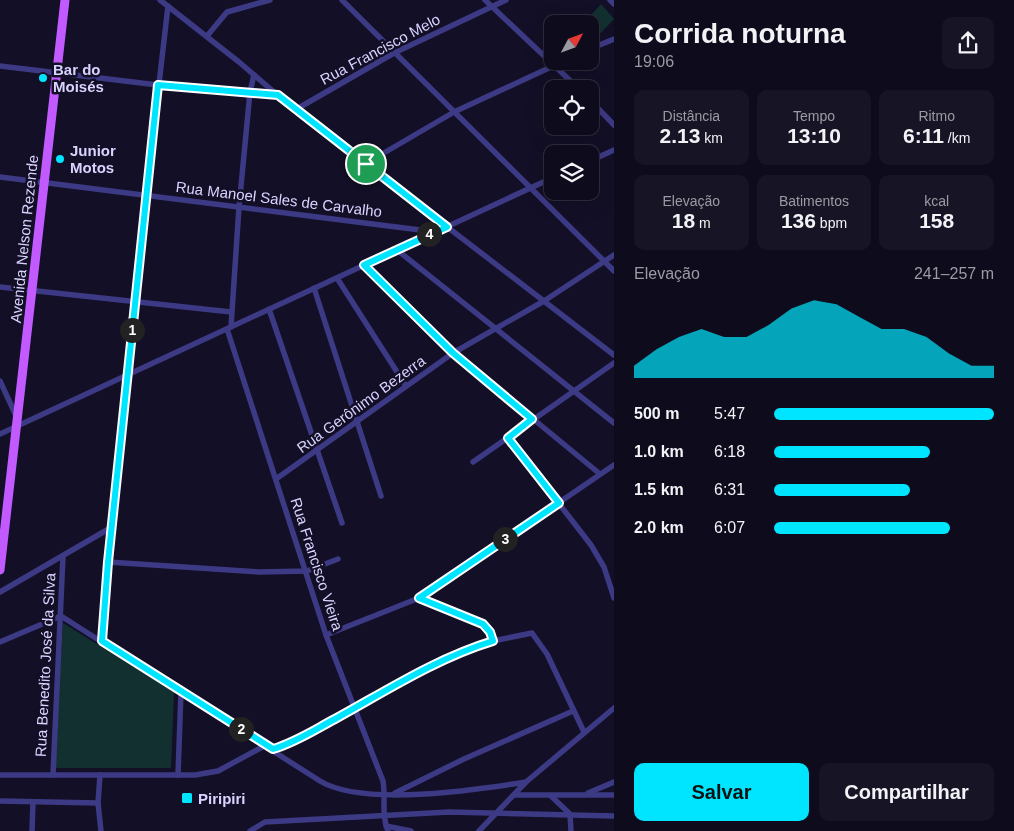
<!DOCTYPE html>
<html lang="pt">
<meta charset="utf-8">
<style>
body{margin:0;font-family:Helvetica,sans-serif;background:#171425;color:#f1f3f6;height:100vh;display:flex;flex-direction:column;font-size:19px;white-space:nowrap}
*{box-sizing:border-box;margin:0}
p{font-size:16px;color:#9b9ba3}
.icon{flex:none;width:28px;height:28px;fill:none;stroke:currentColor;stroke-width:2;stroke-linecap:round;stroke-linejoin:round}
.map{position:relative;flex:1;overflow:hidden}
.panel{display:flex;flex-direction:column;background:#0e0b1c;width:400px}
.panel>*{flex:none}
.needle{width:32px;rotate:49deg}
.controls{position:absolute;left:544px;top:15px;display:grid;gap:10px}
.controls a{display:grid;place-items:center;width:55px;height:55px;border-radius:10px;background:#0e0b1c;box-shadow:0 5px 20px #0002,0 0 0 1px #2e2b3b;font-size:25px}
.pin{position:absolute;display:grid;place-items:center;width:42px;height:42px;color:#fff;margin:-21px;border:2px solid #fff;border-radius:50%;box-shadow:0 1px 5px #0007}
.km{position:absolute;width:25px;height:25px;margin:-12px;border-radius:50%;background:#222;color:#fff;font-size:14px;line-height:25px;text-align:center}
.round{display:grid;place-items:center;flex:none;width:52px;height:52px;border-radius:10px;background:#171425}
.overview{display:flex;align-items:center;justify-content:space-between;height:85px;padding:0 20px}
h1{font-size:28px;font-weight:800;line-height:38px}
.figures{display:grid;grid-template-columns:repeat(3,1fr);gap:8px;height:85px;padding:5px 20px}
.figures div{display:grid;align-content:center;border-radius:10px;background:#171425;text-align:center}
.figures b{font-size:21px;font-weight:800}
.figures small{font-size:14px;font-weight:400}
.figures p{font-size:14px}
.chart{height:140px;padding:10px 20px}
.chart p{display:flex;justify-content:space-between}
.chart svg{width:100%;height:90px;margin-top:5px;fill:#00e5ff;opacity:.7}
.action{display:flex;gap:10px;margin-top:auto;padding:10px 20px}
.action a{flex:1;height:58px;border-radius:10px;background:#00e5ff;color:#111;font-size:20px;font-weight:800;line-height:58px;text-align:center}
.action a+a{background:#171425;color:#f1f3f6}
ul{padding:0 20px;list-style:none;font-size:16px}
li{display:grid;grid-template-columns:80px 60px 1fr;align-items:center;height:38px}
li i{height:12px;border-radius:6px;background:#00e5ff}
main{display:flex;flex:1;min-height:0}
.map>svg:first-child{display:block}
.green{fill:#12302f}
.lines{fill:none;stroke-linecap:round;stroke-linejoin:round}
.street{stroke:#3d3a85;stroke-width:5.5}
.primary{stroke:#c25bff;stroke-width:9}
.route-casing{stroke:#fff;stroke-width:10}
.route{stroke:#00e5ff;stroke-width:6}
.poi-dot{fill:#00e5ff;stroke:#130f26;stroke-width:2}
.labels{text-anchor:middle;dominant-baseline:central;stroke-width:5;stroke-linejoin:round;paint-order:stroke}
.street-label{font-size:15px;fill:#d9d4ff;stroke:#130f26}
.poi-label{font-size:15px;font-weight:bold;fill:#d9d4ff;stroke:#130f26;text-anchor:start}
</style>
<main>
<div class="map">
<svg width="614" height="831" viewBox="0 0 614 831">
<rect width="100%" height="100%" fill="#130f26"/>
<g class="green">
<polygon points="601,4 614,19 593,41 590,38 590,24 583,24"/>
<polygon points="63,623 174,692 171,768 54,768"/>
</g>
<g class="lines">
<g class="street">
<polyline points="160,0 239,62 295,110 614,355"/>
<polyline points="342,0 614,271"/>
<polyline points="485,0 579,89"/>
<polyline points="610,0 614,4"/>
<polyline points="207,36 227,12 270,0"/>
<polyline points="590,49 614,39"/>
<polyline points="0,66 158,85 278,95"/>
<polyline points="590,100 614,125"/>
<polyline points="295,110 394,53 506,0"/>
<polyline points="590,161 614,150"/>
<polyline points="365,164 454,112 564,61"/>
<polyline points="0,177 436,232"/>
<polyline points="397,250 614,423"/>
<polyline points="364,265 453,353 600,474"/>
<polyline points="337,278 406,386"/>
<polyline points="0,287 231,312"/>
<polyline points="314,288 381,496"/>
<polyline points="269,309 342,523"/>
<polyline points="231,327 239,207 250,92 254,75"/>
<path d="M227,329l99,306 57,146c3,17 -2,33 5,50"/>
<polyline points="0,381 17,418"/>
<polyline points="0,434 552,178"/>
<polyline points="508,438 591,545 604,567 614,598"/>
<polyline points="473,462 614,363"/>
<polyline points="276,479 453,353 544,301 614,255"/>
<polyline points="108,562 259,572 307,571 338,559"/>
<polyline points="0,592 112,527"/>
<polyline points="419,598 483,624 490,632 493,641"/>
<polyline points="326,635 419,598 614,465"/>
<polyline points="102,641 134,301 168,6"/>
<path d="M0,642l61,-26 259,165c43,26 156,9 206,1"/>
<polyline points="273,749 301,739 332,720 458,653 493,641 532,633 547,654 584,732"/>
<polyline points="0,775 195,775 218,771 266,745"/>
<polyline points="53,775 63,556"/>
<polyline points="100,775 98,803 101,831"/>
<polyline points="178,775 181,691"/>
<polyline points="395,793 464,759 573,711"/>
<polyline points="588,793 614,782"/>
<polyline points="514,795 614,795"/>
<polyline points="551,796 570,814 571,831"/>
<polyline points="0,801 98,803"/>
<polyline points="386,826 411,831"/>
<polyline points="32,831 33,802"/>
<polyline points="250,831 265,822 449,812 614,816"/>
<polyline points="479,831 526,782 614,708"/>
</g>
<polyline class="primary" points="0,570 65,0"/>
</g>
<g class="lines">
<g class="route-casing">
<path id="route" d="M158,85l120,10 169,132 -83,38 89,88 79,66 -24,19 51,65 -140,95 64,26 7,8 3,9c-56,17 -107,50 -158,78 -21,11 -39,23 -62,30l-171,-108 6,-79z"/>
</g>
<use href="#route" class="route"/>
</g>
<g class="poi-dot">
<circle cx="43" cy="78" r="5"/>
<circle cx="60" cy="159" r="5"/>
<rect x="181" y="792" width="12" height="12" rx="2.5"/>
</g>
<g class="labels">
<g class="street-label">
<text transform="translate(380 49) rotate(-28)">Rua Francisco Melo</text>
<text transform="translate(279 199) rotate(7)">Rua Manoel Sales de Carvalho</text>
<text transform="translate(24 239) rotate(-84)">Avenida Nelson Rezende</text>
<text transform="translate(361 404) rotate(-36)">Rua Gerônimo Bezerra</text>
<text transform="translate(317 564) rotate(72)">Rua Francisco Vieira</text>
<text transform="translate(45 665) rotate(-87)">Rua Benedito José da Silva</text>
</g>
<g class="poi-label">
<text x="53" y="69">Bar do<tspan x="53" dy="17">Moisés</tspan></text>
<text x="70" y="150">Junior<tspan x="70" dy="17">Motos</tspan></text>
<text x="198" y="798">Piripiri</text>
</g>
</g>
</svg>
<div class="controls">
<a><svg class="needle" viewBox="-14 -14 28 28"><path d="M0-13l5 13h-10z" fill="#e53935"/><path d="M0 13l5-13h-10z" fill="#9b9ba3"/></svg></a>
<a><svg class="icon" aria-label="locate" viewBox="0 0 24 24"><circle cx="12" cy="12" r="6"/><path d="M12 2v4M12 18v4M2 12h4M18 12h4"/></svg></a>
<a><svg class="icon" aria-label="layers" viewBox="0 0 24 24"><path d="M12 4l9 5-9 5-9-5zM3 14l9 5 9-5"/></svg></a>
</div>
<div class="pin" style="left:366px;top:164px;background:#1e9e55"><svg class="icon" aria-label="arrive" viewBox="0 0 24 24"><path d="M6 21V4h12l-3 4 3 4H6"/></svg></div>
<b class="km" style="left:132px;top:330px">1</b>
<b class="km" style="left:241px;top:729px">2</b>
<b class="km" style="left:505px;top:539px">3</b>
<b class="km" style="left:429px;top:234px">4</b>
</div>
<section class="panel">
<div class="overview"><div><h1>Corrida noturna</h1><p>19:06</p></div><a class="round"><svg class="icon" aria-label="share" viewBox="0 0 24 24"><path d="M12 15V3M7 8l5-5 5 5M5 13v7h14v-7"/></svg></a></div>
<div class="figures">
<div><p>Distância</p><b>2.13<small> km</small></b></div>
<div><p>Tempo</p><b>13:10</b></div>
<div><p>Ritmo</p><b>6:11<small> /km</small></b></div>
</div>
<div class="figures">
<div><p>Elevação</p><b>18<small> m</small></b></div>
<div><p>Batimentos</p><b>136<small> bpm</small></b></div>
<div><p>kcal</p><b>158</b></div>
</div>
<div class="chart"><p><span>Elevação</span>241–257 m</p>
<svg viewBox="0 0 160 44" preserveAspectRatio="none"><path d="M0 44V38L10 30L20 24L30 20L40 24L50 24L60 18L70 10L80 6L90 8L100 14L110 20L120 20L130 24L140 32L150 38L160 38V44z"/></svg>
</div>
<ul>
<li><b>500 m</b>5:47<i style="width:100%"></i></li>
<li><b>1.0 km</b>6:18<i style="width:71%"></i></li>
<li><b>1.5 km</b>6:31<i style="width:62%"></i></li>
<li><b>2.0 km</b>6:07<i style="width:80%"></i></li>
</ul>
<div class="action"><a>Salvar</a><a>Compartilhar</a></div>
</section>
</main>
